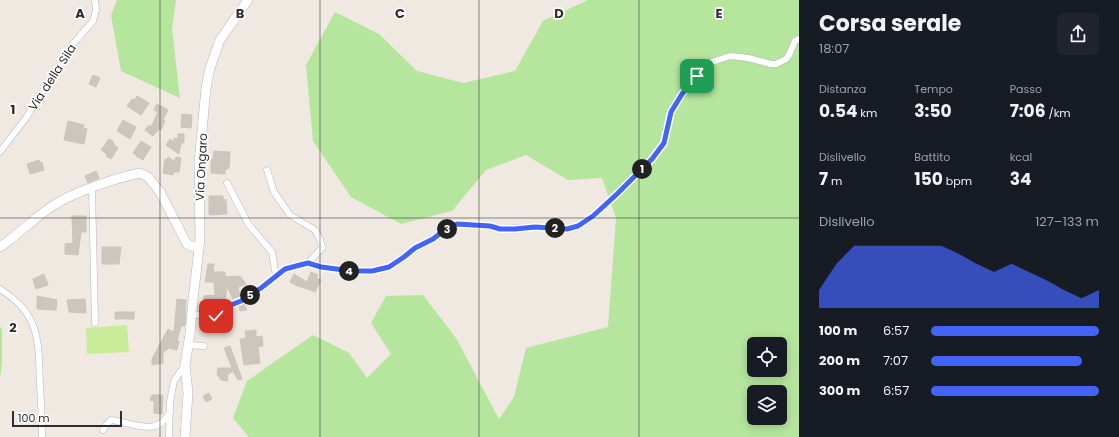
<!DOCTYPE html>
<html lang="it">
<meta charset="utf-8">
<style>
body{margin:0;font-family:Poppins,sans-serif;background:#20242c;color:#f1f3f6;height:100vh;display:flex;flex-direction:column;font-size:15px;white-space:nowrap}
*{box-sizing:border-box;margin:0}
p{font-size:13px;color:#9ea1a6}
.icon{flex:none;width:22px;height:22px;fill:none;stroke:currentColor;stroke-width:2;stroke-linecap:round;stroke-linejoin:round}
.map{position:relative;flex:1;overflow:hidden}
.drawer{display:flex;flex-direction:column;background:#171b24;width:320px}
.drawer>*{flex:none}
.buttons{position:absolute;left:747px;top:337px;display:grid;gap:8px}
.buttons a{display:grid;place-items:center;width:40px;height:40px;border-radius:6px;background:#171b24;box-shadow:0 2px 10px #0003;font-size:20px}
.scale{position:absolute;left:12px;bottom:10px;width:110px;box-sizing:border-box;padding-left:4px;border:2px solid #2e2e2e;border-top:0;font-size:11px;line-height:14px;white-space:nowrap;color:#2e2e2e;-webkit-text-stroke:3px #fff;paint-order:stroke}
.pin{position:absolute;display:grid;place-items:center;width:34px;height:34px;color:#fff;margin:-17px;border-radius:8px;box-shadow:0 2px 6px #0006}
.km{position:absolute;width:20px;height:20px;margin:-10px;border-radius:50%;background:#222;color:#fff;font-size:11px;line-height:20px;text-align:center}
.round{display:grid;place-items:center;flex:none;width:42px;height:42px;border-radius:6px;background:#20242c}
.summary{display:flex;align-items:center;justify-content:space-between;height:68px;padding:0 20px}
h1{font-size:22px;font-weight:700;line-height:30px}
.figures{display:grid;grid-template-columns:repeat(3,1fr);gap:6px;height:68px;padding:4px 20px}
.figures div{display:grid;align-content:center}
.figures b{font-size:17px;font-weight:700}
.figures small{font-size:11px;font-weight:400}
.figures p{font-size:11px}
.chart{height:112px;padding:8px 20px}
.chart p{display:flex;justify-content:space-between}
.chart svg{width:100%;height:72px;margin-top:4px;fill:#4264fb;opacity:.7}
ul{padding:0 20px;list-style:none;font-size:13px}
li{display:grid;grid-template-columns:64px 48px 1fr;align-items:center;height:30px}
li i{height:10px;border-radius:5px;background:#4264fb}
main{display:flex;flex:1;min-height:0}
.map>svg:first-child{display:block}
.green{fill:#b6e59e;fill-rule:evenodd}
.pitch{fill:#c9ec9a}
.building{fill:#cbc7bf;stroke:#cbc5ba}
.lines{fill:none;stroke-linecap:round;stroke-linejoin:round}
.street-casing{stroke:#b4b7c1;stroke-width:7}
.secondary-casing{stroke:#b4b7c1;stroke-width:10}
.street{stroke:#fff;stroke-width:6}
.secondary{stroke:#fff;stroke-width:9}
.route-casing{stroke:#fff;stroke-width:8}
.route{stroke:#4264fb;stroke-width:5}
.grid{fill:none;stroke:#2e2e2e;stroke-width:1;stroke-opacity:0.55}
.labels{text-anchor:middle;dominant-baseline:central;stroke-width:3.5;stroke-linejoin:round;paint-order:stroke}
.street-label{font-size:12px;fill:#2e2e2e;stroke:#fff}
.grid-label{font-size:13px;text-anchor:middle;font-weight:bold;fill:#2e2e2e;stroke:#fff;stroke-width:3.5;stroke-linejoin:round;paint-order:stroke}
</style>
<main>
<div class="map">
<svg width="799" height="437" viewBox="0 0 799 437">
<rect width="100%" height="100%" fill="#efe9e1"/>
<g class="green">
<polygon points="117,0 176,0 172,29 180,98 121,71 111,15"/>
<path d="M588,0h211v437h-550l-16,-19 14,-37 66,-46 36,18 18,25 24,-24 -20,-31 15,-27 37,-1 33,43 43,81 15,-22 12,-49 82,-21 8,-109 -14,-40 -34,2 -42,-25 -40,15 -34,41 -51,13 -50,-27 -38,-56 -7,-76 29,-53 44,22 38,37 46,12 52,-12 28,-50zM754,344h26v26h-26zM754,392h26v26h-26z"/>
<polygon points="0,327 2,329 2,364 0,378"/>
</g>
<polygon class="pitch" points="127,325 129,352 87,354 86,328"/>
<g class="building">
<polygon points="93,75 100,78 96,87 89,84"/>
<polygon points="137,96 149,103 141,115 127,106 132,99 135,100"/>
<polygon points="157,104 168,110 163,120 165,121 161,130 159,129 153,136 145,130 149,125 151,127 158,112 154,110"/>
<polygon points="182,114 192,115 191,128 181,127"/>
<polygon points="123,120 136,127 130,139 117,131"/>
<polygon points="68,121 84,125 83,128 87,129 84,144 64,140"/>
<polygon points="178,134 184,134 184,143 181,143 179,154 166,145 170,139 174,142 174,138 178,139"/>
<polygon points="109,139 114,142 113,144 118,148 111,159 106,156 107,154 101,150"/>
<polygon points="141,141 151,147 143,160 136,156 136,155 133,153"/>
<polygon points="214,151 230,152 229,168 225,170 225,174 211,173 211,160 213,159"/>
<polygon points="168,157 174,161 176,157 181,158 179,172 174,172 173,175 163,173 165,159 167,160"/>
<polygon points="39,160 40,163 42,162 44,170 30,174 27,164"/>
<polygon points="96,171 99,178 88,183 85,176"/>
<polygon points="209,196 223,196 223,199 226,200 227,214 209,215"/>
<polygon points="72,216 86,216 86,232 81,232 78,255 65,254 65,244 73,243"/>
<polygon points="102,247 121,247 119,264 102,264"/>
<polygon points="208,264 214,264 213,272 225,272 225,277 240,276 246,284 238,287 240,296 233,299 227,286 225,302 215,307 213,312 211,312 203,311 204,296 215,295 214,282 205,282"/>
<polygon points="311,272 318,275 316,278 321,280 315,292 299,286 299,287 290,282 294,274 307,282"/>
<polygon points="44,274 48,285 36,289 33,279"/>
<polygon points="37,296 57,300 56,310 37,309"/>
<polygon points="85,299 86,313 69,312 67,300"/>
<polygon points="177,299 186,300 185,326 181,326 177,341 179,341 177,350 169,348 163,353 163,363 152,365 152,359 168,329 174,332"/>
<polygon points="244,304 247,310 240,311 239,306"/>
<rect x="115" y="312" width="19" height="7"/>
<polygon points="256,330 256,337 262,336 263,346 258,347 260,363 244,365 240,339 246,338 245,331"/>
<polygon points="230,346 242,379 238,380 233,371 227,375 228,381 221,380 217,374 218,368 232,368 224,348"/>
<polygon points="209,393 212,399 206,402 203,396"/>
<polygon points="152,395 163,395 162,414 154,413 154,401 150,400"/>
</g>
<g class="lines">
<g class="street-casing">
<g id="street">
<polyline points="0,152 26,118 72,45 93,21 96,10 95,0"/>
<polyline points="267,170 274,192 290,215 315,230 320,239 322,248 308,263"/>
<polyline points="227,183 249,225 272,252 276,276"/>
<polyline points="92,188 95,323"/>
<path d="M0,289c13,8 27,21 33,36 7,19 6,40 7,60 1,17 2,35 2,52"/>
<polyline points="192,314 211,317 216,316 218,310 241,301 261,288 285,269 300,265 308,263 321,267 352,271 372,271 389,267 404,257 415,248 433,239 447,229 457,224 490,226 500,229 535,227 567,229 578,226 593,216 617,194 652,159 664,143 671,112 682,94 697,76 712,62 730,56 748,58 771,64 776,64 786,59 789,55 795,41 799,39"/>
<polyline points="188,345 204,346"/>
<path d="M103,430l3,-5 5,-5c26,4 46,17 59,-8"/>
<polyline points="169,437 170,401 174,381 185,365"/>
</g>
</g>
<g class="secondary-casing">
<g id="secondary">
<path d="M0,247c19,-13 35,-30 54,-42 20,-13 62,-27 86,-32l8,4 12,15 27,52 12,5"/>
<polyline points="185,437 188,393 185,365 190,334 193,300 200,239 199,163 206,88 210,68 220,40 248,0"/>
</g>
</g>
<use href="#street" class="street"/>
<use href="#secondary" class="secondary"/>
</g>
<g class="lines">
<g class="route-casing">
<polyline id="route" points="216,316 218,310 241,301 261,288 285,269 300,265 308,263 321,267 352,271 372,271 389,267 404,257 415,248 433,239 447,228 457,224 490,226 500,229 515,229 535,227 567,229 578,226 593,216 617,194 652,159 664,143 671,112 682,94 697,76"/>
</g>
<use href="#route" class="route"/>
</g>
<path class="grid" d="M160,0v437M320,0v437M479,0v437M639,0v437M0,218h799"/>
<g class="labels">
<g class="street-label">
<text transform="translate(52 77) rotate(-57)">Via della Sila</text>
<text transform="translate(201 167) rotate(-87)">Via Ongaro</text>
</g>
</g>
<g class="grid-label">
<text x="80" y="18">A</text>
<text x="240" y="18">B</text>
<text x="400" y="18">C</text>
<text x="559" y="18">D</text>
<text x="719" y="18">E</text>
<text x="13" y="114">1</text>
<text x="13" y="332">2</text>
</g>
</svg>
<div class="buttons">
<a><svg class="icon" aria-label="locate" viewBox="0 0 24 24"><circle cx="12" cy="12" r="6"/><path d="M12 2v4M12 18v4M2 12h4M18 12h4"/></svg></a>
<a><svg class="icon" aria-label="layers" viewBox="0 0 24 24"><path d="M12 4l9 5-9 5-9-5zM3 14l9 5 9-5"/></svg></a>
</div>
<div class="scale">100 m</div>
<div class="pin" style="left:697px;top:76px;background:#1e9e55"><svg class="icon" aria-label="arrive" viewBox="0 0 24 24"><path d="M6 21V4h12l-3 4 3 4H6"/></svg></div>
<div class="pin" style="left:216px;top:316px;background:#d93025"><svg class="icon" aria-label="check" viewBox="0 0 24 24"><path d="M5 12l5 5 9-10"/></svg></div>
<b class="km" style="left:642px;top:169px">1</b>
<b class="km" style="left:555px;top:228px">2</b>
<b class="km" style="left:447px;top:229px">3</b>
<b class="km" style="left:349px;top:271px">4</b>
<b class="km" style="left:250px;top:295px">5</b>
</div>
<section class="drawer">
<div class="summary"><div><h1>Corsa serale</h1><p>18:07</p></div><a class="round"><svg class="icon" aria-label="share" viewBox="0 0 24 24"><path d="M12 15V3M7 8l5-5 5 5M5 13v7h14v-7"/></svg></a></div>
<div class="figures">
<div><p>Distanza</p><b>0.54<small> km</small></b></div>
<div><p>Tempo</p><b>3:50</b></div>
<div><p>Passo</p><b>7:06<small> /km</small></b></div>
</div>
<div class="figures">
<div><p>Dislivello</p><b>7<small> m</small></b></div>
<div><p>Battito</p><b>150<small> bpm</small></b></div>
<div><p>kcal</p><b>34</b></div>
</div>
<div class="chart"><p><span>Dislivello</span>127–133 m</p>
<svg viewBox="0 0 160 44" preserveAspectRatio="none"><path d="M0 44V33L10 17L20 6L30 6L40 6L50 6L60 6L70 6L80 11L90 17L100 22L110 17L120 22L130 27L140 33L150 38L160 33V44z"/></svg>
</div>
<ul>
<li><b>100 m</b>6:57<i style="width:100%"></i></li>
<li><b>200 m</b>7:07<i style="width:90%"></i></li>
<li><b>300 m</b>6:57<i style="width:100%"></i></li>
</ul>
</section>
</main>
